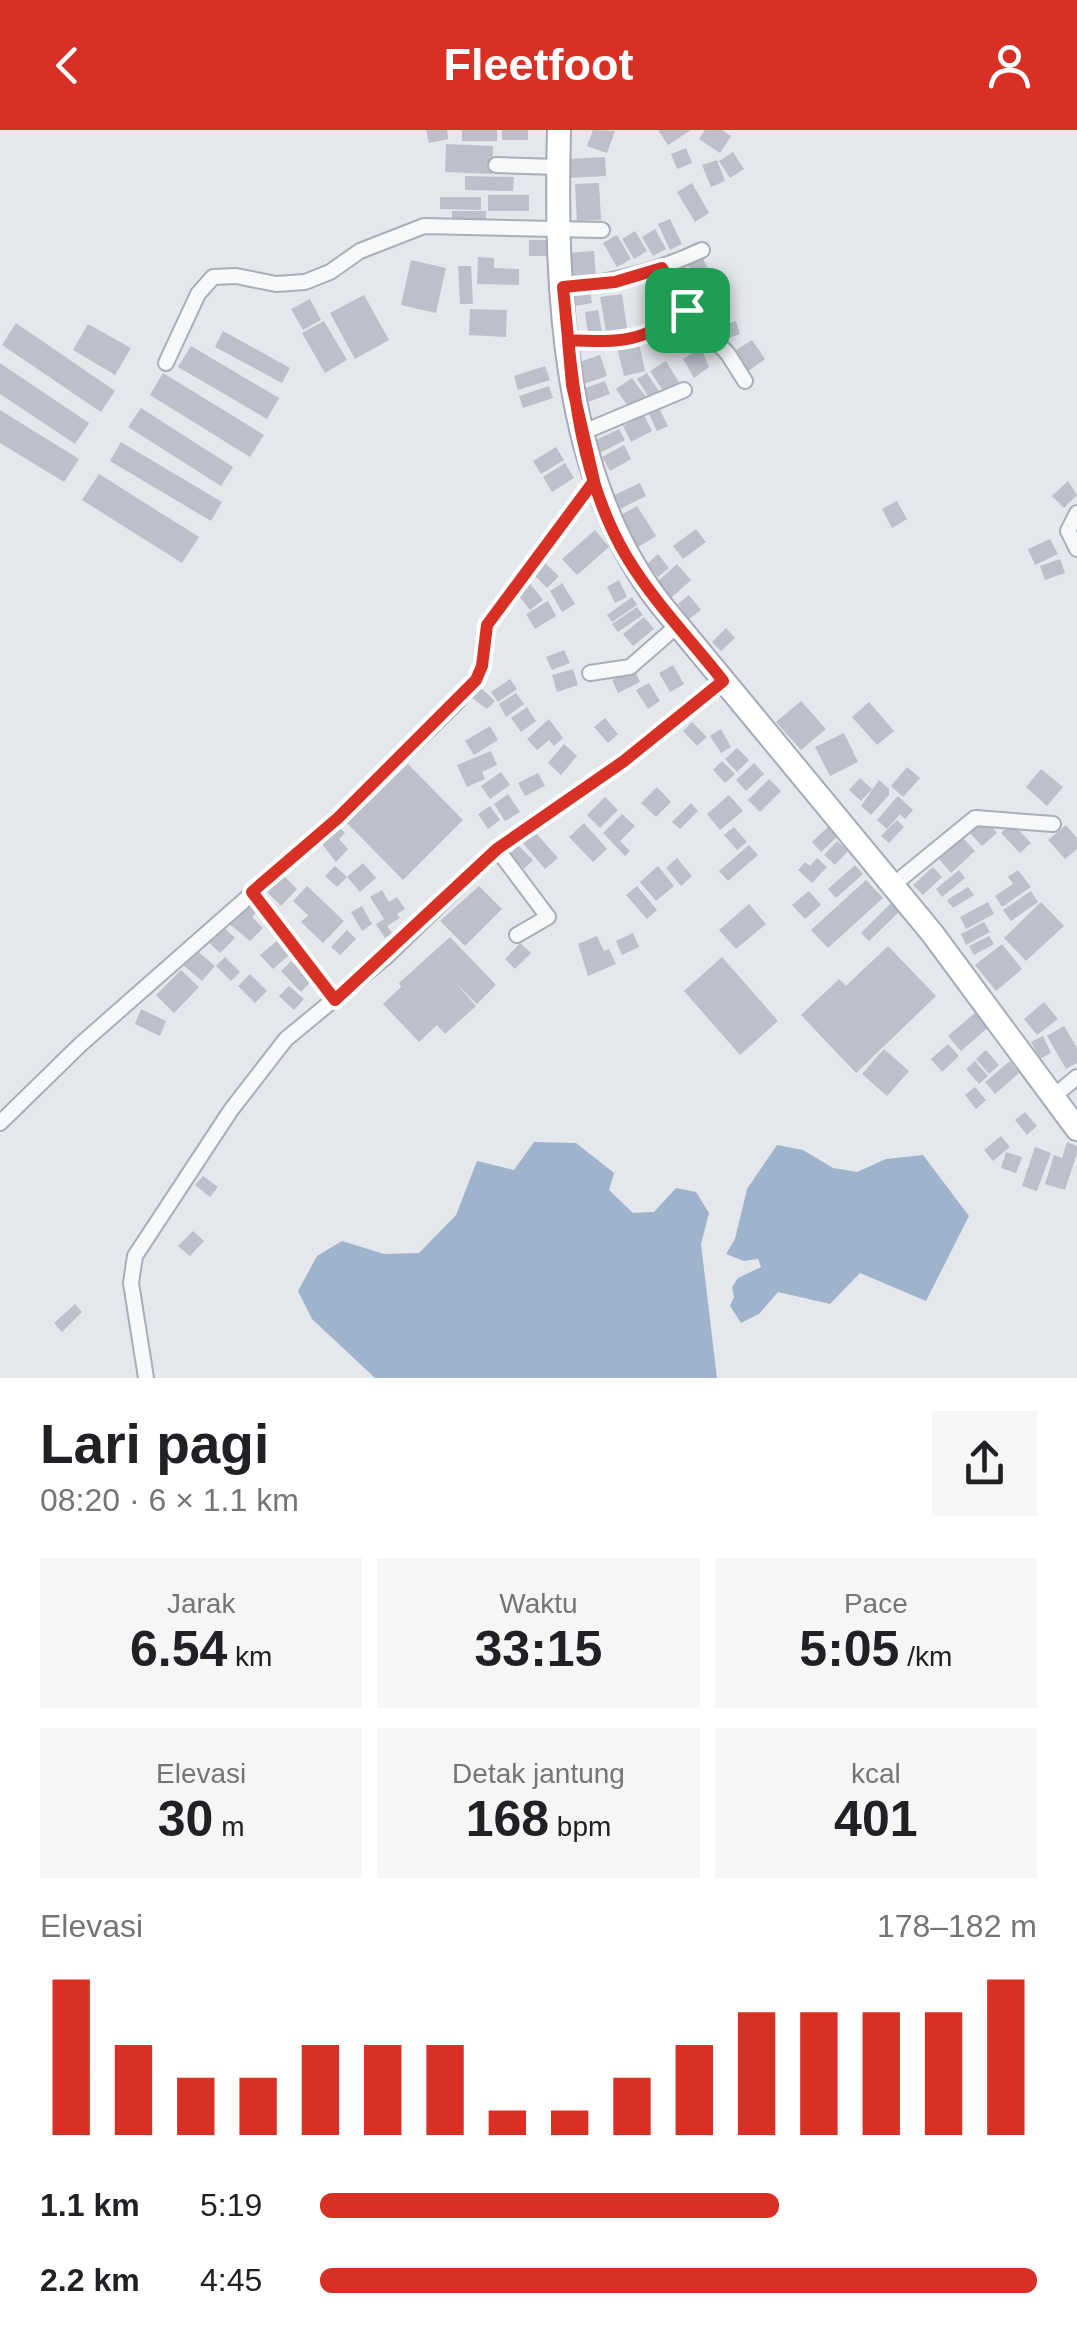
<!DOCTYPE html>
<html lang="id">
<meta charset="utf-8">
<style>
body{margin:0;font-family:Arial,sans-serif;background:#f6f6f6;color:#202124;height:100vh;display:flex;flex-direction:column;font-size:38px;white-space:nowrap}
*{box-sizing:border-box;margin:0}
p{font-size:32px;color:#757577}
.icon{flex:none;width:55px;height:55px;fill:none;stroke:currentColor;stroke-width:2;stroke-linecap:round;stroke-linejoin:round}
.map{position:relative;height:1248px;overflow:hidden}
.details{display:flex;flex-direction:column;background:#fff;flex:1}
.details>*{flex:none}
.pin{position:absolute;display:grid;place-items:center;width:85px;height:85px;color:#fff;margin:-42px;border-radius:20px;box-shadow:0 5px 15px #0006}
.round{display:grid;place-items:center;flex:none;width:105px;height:105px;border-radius:0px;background:#f6f6f6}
.summary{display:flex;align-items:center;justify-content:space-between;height:170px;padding:0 40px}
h1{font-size:55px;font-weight:800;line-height:75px}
.metrics{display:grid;grid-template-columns:repeat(3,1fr);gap:15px;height:170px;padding:10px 40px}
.metrics div{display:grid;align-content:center;border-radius:0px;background:#f6f6f6;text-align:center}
.metrics b{font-size:50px;font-weight:800}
.metrics small{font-size:28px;font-weight:400}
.metrics p{font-size:28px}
.chart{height:280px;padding:20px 40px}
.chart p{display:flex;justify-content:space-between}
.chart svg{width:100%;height:180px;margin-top:10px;stroke:#d93025;stroke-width:6}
ul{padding:0 40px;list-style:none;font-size:32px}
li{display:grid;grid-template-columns:160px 120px 1fr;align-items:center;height:75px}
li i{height:25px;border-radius:12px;background:#d93025}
header{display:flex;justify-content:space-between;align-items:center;height:130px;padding:0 40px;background:#d93025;color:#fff;font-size:45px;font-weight:800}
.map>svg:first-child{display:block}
.water{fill:#9fb4cc}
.building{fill:#bbc0ca}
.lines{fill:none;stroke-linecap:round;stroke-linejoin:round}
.minor-casing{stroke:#a9aeb7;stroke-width:18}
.primary-casing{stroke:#a3abb8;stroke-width:26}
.minor{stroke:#f7f8fa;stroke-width:14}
.primary{stroke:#fff;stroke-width:22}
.route-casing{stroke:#fff;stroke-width:20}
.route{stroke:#d93025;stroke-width:12}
</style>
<header><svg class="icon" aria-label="back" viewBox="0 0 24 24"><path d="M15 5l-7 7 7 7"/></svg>Fleetfoot<svg class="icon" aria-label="person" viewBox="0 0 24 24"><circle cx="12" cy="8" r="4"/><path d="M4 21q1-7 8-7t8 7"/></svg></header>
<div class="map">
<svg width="1077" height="1248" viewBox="0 0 1077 1248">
<rect width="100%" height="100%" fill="#e4e7ec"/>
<g class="water">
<polygon points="534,1012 576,1013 614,1043 609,1060 633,1083 654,1082 676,1058 696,1062 709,1083 701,1114 717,1248 375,1248 312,1189 298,1161 317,1126 342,1111 384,1124 419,1123 456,1085 477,1031 514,1040"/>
<polygon points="777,1015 803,1020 833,1038 857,1042 886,1029 923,1025 969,1086 926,1171 860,1143 830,1174 778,1162 759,1184 741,1193 730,1176 734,1167 732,1157 738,1148 761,1137 758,1129 744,1131 726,1124 735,1109 747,1059"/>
</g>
<g class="building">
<polygon points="426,0 447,0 448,9 429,13"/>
<rect x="462" y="0" width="35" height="11"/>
<rect x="502" y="0" width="26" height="10"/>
<polygon points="593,0 615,1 607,23 587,16"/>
<polygon points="658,0 691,0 668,15"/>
<polygon points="705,0 722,0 731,6 720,23 699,9"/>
<polygon points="446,14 493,16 492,44 445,42"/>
<polygon points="686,18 692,33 677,39 671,24"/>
<polygon points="733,22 744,39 730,48 719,31"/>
<polygon points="605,27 606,46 568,48 567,29"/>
<polygon points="717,30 725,51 711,57 702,35"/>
<polygon points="465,46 514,47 513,61 465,60"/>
<polygon points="599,53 601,90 577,91 575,54"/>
<polygon points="692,53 709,83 695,92 677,62"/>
<rect x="488" y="65" width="41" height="16"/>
<polygon points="440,67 481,67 481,80 440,79"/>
<polygon points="452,81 486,81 486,95 452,96"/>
<polygon points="670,89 682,114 670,120 658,94"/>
<polygon points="655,99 666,119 653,126 642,107"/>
<polygon points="635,101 647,121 634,129 622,109"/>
<polygon points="617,105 631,129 617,137 603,113"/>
<rect x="529" y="110" width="20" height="16"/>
<polygon points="594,121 596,148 568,150 566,123"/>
<polygon points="701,124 712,148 697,155 686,131"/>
<polygon points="478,127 494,128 494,138 519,139 519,155 477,154"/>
<polygon points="411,130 446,138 436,183 401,175"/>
<polygon points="683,133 694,156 681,163 670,140"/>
<polygon points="458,136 471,136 473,174 460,174"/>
<polygon points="590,161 592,173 570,177 567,165"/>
<polygon points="622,164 627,198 606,201 600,167"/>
<polygon points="364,165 389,210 355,229 330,183"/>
<polygon points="310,169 321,190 303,200 291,179"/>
<polygon points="725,171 729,182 711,188 707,177"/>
<polygon points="470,179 507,180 506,207 469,205"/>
<polygon points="598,180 602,202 588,204 585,182"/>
<polygon points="324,191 347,230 325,243 302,203"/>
<polygon points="736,191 740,204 720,211 716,198"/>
<polygon points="16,193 115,261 101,282 2,215"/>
<polygon points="88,194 131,218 115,245 73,220"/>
<polygon points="223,201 290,238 282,253 215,217"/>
<polygon points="752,210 765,229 747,242 733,222"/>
<polygon points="639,213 645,241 624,246 617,218"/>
<polygon points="191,216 279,268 267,289 178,237"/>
<polygon points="701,218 709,237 694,248 683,229"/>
<polygon points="600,225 607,246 581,255 574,234"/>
<polygon points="666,231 680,254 665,264 650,241"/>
<polygon points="0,233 89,293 75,314 0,264"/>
<polygon points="545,236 550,250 518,260 514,246"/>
<polygon points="163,243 264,305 250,327 150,265"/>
<polygon points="647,243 662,266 652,272 637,249"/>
<polygon points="632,248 646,267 630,279 616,259"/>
<polygon points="605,251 610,264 585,273 580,260"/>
<polygon points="549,256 553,268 523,278 519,266"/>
<polygon points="141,278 233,337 221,356 128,297"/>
<polygon points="659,278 668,296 657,301 649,284"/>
<polygon points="0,280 79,329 64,352 0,313"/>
<polygon points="644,285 652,301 631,312 623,296"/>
<polygon points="619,299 625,310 598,324 592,312"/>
<polygon points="121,312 222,372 211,391 110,331"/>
<polygon points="624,315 631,329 610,341 602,327"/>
<polygon points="556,317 564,330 541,344 533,331"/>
<polygon points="565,333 574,348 552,362 543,347"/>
<polygon points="99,344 199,407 182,433 82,370"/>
<polygon points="1068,351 1077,365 1064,378 1052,366"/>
<polygon points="640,353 646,366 616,381 610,367"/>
<polygon points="897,371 907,389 892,398 882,379"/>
<polygon points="637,376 656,406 635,419 616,388"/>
<polygon points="696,399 706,412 683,429 673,416"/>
<polygon points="595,400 609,417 577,445 562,429"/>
<polygon points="1050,409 1058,424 1035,435 1028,419"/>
<polygon points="658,424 669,438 658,447 647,434"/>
<polygon points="1060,429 1065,443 1045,450 1040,436"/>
<polygon points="544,432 559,446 547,458 533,444"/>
<polygon points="677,434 691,450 671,468 657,452"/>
<polygon points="619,450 627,467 615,473 607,457"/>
<polygon points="528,451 543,470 530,480 515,461"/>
<polygon points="562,453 575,474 562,482 550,461"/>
<polygon points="689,465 701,480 689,489 678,474"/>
<polygon points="632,467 637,475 612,492 607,485"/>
<polygon points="548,471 556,486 535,499 526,484"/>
<polygon points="637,477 643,485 618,502 612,494"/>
<polygon points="644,487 654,499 633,516 623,504"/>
<polygon points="726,498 735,508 721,521 712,512"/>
<polygon points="564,520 570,533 552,540 546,527"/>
<polygon points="673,535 684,554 670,562 659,543"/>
<polygon points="573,539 578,555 557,562 552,545"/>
<polygon points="634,539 640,552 618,563 612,550"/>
<polygon points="510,549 517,559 498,572 491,562"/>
<polygon points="649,553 660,571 648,579 636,560"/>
<polygon points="480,557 495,571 487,579 471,567"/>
<polygon points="516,563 524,574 506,587 499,574"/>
<polygon points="801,571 826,599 801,620 776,592"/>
<polygon points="869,572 894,601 877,615 852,587"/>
<polygon points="527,577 536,591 521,602 511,588"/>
<polygon points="605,588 618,604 608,613 594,597"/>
<polygon points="549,589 563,608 554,616 549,610 537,620 527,609"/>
<polygon points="692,592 707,607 697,616 683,601"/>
<polygon points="490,596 498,610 474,625 465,611"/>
<polygon points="721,599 731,617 721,623 710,606"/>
<polygon points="844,603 858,632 830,646 815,617"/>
<polygon points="564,614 577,626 561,645 548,633"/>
<polygon points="737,618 749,630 737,642 725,629"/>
<polygon points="491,621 497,635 482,642 485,649 467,657 457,635"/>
<polygon points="722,631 735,644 725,653 713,640"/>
<polygon points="754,633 764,644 746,661 736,650"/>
<polygon points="408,634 463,690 403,750 347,693"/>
<polygon points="907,637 920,648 903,667 891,656"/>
<polygon points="1041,639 1063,657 1047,676 1026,657"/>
<polygon points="501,642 510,655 490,669 481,656"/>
<polygon points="538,643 545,656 525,666 518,653"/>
<polygon points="860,648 872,659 861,671 849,660"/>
<polygon points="769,649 781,661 760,682 748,670"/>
<polygon points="879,650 889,659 889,665 871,685 861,676"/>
<polygon points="657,657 671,672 656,687 641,673"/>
<polygon points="508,664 520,682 505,691 494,674"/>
<polygon points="729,665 743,681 720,700 707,684"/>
<polygon points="898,666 913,680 905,689 900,684 887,699 877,690"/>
<polygon points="605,667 618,680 600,698 587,685"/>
<polygon points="691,673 698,681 680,699 672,692"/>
<polygon points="490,676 500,690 488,699 478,684"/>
<polygon points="622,684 635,696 620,711 630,721 625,726 603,703"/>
<polygon points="897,690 904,697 889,713 881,706"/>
<polygon points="985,690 997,703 982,716 970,703"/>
<polygon points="335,693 345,703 339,709 348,719 336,732 319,710"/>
<polygon points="584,693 607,719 593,732 569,707"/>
<polygon points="1012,693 1031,713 1020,723 1001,703"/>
<polygon points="1066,695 1077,708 1077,719 1065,729 1048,710"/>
<polygon points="734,697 747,712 737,720 724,705"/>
<polygon points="828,697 837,707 821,722 812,712"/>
<polygon points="534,701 558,728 545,739 522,712"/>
<polygon points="962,707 975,721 951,743 939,729"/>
<polygon points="837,711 848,721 835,735 824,725"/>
<polygon points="518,715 533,730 524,739 510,724"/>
<polygon points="749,715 758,725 728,751 719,741"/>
<polygon points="677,728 692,746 681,756 666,738"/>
<polygon points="817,728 827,737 812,753 798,740 805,732 810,736"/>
<polygon points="363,733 376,748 360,762 347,747"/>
<polygon points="855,735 863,744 836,768 828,759"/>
<polygon points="335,736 347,747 337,757 325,746"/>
<polygon points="658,736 674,756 656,771 640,752"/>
<polygon points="933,737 942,747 923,765 913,755"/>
<polygon points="959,740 965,748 942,767 936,759"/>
<polygon points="1018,740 1031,757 1002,777 995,766 1013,754 1008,747"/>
<polygon points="283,745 297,759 281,776 267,762"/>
<polygon points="866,750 883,768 828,818 811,800"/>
<polygon points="307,756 344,791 323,813 301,792 308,785 293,771"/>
<polygon points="479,756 502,779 465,816 440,791"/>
<polygon points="637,756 657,780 647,789 626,765"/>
<polygon points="968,757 974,765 953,778 947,770"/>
<polygon points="382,760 389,772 397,767 405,779 397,784 400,788 387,796 392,803 385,808 376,794 384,789 370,767"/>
<polygon points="809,761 821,775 805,789 792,775"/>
<polygon points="1031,761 1038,772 1011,791 1003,780"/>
<polygon points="248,772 257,782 252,787 263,798 250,811 227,792"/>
<polygon points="892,772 900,781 869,811 861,803"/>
<polygon points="988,772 994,784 966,799 960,787"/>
<polygon points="1041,772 1064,796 1026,831 1004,808"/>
<polygon points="749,774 766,794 736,819 719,800"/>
<polygon points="362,776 372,794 362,801 351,782"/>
<polygon points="984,792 990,802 966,815 961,804"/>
<polygon points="221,795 235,808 220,823 206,810"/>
<polygon points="347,800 356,809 340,825 331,817"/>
<polygon points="633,803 639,817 622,825 616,811"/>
<polygon points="597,806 604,821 609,819 616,834 588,846 578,814"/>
<polygon points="989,806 994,814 974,825 969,816"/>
<polygon points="450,807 496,855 477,874 454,851 476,876 445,904 437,895 419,912 383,874 401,857 399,853"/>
<polygon points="277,811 289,825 273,839 260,825"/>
<polygon points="520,813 531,823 515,839 505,829"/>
<polygon points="1002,814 1022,839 996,861 975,835"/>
<polygon points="888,816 936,866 856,943 801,885 839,849 846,856"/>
<polygon points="196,820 215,836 202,851 183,835"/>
<polygon points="225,827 240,842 231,851 216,836"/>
<polygon points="722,827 778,891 740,925 684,861"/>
<polygon points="299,830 315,847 301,862 281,841 291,831 295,835"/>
<polygon points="181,840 199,857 174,883 156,865"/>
<polygon points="250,844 267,861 255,873 238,856"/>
<polygon points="289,856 304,869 294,880 279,866"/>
<polygon points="1044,872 1058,889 1037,905 1024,889"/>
<polygon points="141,879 166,891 160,906 135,894"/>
<polygon points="977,881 990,896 961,921 948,906"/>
<polygon points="1064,896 1077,918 1077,933 1066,939 1047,906"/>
<polygon points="1043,906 1051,923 1040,929 1031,912"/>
<polygon points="948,914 959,926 942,942 931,929"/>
<polygon points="884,919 909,941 887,966 862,944"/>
<polygon points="986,920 999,935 989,944 976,929"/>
<polygon points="975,931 988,946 979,954 966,939"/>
<polygon points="1010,931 1019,943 995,964 985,952"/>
<polygon points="975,957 986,970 976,979 965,965"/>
<polygon points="1025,982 1037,996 1027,1005 1015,990"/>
<polygon points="1001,1006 1010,1017 993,1031 984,1020"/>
<polygon points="1067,1012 1077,1016 1077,1023 1065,1060 1045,1054 1054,1025 1062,1028"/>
<polygon points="1035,1017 1051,1023 1037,1061 1022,1056"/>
<polygon points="1006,1022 1022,1027 1016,1043 1001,1038"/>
<polygon points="203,1046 218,1057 210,1067 195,1055"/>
<polygon points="193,1101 204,1111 190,1126 178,1116"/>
<polygon points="75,1174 82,1182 62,1202 54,1193"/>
</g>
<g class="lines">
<g class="minor-casing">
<g id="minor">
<polyline points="496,35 558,37"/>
<polyline points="663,138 687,180"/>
<path d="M563,157c49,-4 94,-16 139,-37"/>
<path d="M568,210c54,3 75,2 119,-30l41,44 17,27"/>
<polyline points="166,233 198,164 213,147 236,146 276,154 305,152 330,142 360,121 424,96 602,100"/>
<polyline points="581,303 684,260"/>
<polyline points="1077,383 1068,401 1077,419"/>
<polyline points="590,543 630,537 678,495"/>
<polyline points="497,719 548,787 517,805"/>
<polyline points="893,755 975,688 1053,694"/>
<polyline points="252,762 335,870"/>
<polyline points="1054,966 1077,947"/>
<polyline points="0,993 81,914 338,688 457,572 480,543 485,503 492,487 594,351"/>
<polyline points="146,1248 131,1153 135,1126 231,980 286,909 388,825 497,719 606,644 723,551"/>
</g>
</g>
<g class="primary-casing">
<path id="primary" d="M559,0c-4,156 2,349 103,476l270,327 145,196"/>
</g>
<use href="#minor" class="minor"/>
<use href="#primary" class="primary"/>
</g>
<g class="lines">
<g class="route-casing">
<path id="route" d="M687,180c-44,32 -65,33 -119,30l4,45 22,96 -107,144 -5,41 -6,14 -138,138 -86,74 83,108 162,-151 127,-88 99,-80c-33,-42 -71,-81 -98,-127 -47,-81 -53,-176 -62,-267l52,-5 47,-14 25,42"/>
</g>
<use href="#route" class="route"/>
</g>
</svg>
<div class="pin" style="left:687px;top:180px;background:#1e9e55"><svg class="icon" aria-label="arrive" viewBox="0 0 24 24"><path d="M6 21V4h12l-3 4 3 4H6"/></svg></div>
</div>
<section class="details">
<div class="summary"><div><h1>Lari pagi</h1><p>08:20 · 6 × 1.1 km</p></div><a class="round"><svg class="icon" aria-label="share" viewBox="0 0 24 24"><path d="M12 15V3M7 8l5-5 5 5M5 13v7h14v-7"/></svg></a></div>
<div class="metrics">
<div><p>Jarak</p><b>6.54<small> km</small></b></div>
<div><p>Waktu</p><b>33:15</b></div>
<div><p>Pace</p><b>5:05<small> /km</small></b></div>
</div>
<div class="metrics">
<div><p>Elevasi</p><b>30<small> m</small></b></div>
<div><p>Detak jantung</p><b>168<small> bpm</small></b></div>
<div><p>kcal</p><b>401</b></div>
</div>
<div class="chart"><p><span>Elevasi</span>178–182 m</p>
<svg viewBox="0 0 160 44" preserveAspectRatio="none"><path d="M5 44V6M15 44V22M25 44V30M35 44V30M45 44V22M55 44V22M65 44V22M75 44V38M85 44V38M95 44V30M105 44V22M115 44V14M125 44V14M135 44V14M145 44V14M155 44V6"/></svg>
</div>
<ul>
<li><b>1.1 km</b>5:19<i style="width:64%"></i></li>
<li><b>2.2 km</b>4:45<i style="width:100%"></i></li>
</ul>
</section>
